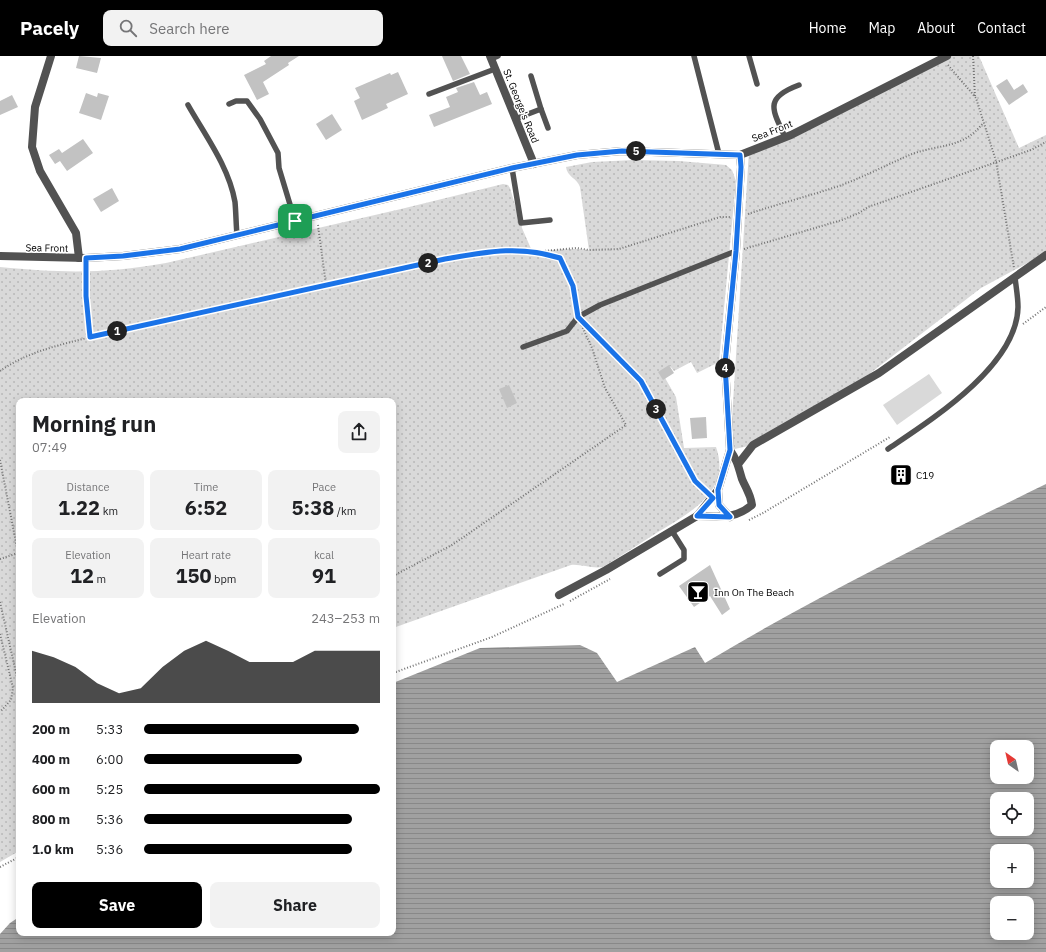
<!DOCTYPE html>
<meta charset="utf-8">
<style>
body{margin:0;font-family:"IBM Plex Sans",sans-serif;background:#f2f2f2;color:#202124;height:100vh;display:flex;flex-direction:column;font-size:15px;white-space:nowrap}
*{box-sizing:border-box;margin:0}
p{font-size:13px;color:#757577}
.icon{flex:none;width:22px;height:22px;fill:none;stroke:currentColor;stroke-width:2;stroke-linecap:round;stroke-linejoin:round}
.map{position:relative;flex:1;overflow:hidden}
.drawer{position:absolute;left:16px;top:342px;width:380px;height:538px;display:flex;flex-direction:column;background:#fff;border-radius:8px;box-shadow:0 2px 10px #0003}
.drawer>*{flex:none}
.needle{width:26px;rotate:326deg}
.tools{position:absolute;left:990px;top:684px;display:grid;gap:8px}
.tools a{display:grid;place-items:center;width:44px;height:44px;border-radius:8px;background:#fff;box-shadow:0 2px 10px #0003;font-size:20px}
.pin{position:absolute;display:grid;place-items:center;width:34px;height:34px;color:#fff;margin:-17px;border-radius:8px;box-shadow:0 2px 6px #0006}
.km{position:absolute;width:20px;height:20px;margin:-10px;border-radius:50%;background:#222;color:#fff;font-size:11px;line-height:20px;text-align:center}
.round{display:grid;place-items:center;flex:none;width:42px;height:42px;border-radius:8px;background:#f2f2f2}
.headline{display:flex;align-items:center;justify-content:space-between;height:68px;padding:0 16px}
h1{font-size:22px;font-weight:800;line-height:30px}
.figures{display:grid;grid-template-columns:repeat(3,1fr);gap:6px;height:68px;padding:4px 16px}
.figures div{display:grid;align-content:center;border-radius:8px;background:#f2f2f2;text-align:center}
.figures b{font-size:20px;font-weight:800}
.figures small{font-size:11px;font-weight:400}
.figures p{font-size:11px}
.chart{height:112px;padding:8px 16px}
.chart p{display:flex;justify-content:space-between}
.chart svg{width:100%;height:72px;margin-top:4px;fill:#000;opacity:.7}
.cta{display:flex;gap:8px;margin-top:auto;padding:8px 16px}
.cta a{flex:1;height:46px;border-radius:8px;background:#000;color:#fff;font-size:16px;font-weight:800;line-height:46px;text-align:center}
.cta a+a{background:#f2f2f2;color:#202124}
ul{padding:0 16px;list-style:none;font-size:13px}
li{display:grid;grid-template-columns:64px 48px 1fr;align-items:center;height:30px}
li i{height:10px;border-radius:5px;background:#000}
header{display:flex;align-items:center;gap:24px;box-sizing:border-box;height:56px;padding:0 20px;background:#000;color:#fff}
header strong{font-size:19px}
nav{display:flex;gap:22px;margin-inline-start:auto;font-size:14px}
.search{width:280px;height:36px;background:#f2f2f2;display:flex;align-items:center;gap:10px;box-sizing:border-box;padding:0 14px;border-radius:8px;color:#757577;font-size:15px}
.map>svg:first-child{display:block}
.green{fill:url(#green-dots)}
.pitch{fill:#d9d9d9}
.water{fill:url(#water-rules);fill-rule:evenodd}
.building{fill:#c2c2c2}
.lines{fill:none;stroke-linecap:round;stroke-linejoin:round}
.path{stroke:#747474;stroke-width:2;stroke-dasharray:1 2;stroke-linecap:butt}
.service{stroke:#525252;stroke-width:5.5}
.minor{stroke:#525252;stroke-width:8}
.tertiary{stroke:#525252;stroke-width:8}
.route-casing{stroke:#fff;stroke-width:8}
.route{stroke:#1a73e8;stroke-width:5}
.labels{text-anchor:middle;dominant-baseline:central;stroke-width:3;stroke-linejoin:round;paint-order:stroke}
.street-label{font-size:10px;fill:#000;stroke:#fff}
.poi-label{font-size:10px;fill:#000;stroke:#fff;text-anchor:start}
</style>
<header>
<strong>Pacely</strong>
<div class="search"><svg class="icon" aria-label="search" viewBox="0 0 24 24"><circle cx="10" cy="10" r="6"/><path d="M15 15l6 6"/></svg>Search here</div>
<nav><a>Home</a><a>Map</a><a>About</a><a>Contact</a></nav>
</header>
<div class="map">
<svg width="1046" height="896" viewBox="0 0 1046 896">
<defs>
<pattern id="green-dots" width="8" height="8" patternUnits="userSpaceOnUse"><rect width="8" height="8" fill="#d9d9d9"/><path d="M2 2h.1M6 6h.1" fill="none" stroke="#b8b8b8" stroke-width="1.8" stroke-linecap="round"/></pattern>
<pattern id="water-rules" width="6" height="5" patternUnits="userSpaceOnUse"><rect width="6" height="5" fill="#a0a0a0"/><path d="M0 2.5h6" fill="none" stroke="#888"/></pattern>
</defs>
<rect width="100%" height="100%" fill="#fff"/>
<g class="green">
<polygon points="947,0 979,0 1019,92 1046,79 1046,197 981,232 847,335 753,389 730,394 749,95"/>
<path d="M634,104l45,1 47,4 6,5 4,11 -17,181 -22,11 -6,-11 -17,9 -4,-5 -9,5 15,26 8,51 32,-1c16,45 -27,66 -58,85 -19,12 -37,24 -55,35 -11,2 -22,-3 -32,-2l-178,63v-227h-374v450l-19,11v-595c61,6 105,7 166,-4l235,-54 102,-25 5,1 2,3 12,40 10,23c19,0 38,-4 57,-1l-9,-63c-3,-9 -13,-10 -14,-20l26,-5z"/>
</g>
<polygon class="pitch" points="929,318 942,337 897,369 883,349"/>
<path class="water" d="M1046,428v468h-1046v-18l10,-11 9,-6v16h374v-250l87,-35 100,-3 17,8 20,29 78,-35 10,16c110,-66 226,-123 341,-179zM997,691h30v30h-30zM997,743h30v30h-30zM997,795h30v30h-30zM997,847h30v30h-30z"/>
<g class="building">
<polygon points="79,0 101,2 97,17 76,12"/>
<polygon points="271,0 299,0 288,7 289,9 263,26 269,38 257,44 244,19 266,8 264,5"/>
<polygon points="442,0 461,0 470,18 453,25"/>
<polygon points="398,16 408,38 386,48 388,52 362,64 354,45 360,42 355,32 390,17 391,19"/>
<polygon points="1007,23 1014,34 1023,28 1028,36 1009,49 996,30"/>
<polygon points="474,26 480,39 487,36 492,48 434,71 429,59 450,51 446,41 458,36 456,32"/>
<polygon points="86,37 97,41 98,37 109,40 101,64 79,57"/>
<polygon points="12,39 18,51 0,59 0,45"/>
<polygon points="332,58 342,74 326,84 316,68"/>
<polygon points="83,83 93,97 67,115 60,105 55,108 49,99 59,93 62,97"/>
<polygon points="112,132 119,145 101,156 93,143"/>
<polygon points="669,309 674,317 663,324 658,316"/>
<polygon points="509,329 517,347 507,352 499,333"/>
<polygon points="706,361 707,382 692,383 690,362"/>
<polygon points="710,509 730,553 722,559 710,540 694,551 679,530"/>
</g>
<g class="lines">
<g class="path">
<polyline points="973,0 975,41"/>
<polyline points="948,9 976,42 996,105 1014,212"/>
<path d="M748,158c30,-10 61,-18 91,-28 25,-9 49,-22 73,-32 27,-10 51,-5 71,-31"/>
<polyline points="318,169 326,229"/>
<polyline points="744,193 842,164 859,157 868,151 1031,94 1046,86"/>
<polyline points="542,195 577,192 589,194 619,193 720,161 730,161"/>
<polyline points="86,210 86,240 91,281"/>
<polyline points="583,266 641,325 695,425 706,436"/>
<polyline points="1023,268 1046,251"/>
<path d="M0,315c27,-19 59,-26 91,-34l354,-78c41,-7 74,-14 115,-1l13,29 3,21"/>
<polyline points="0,404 19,502"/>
<polyline points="749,464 763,457 890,381"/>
<polyline points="0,503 18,497"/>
<polyline points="393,520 452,489 626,369 605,332 592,292 581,268"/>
<polyline points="570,545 610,523"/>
<polyline points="0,546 19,630"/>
<polyline points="0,578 13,632 11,644 0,656"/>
<polyline points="393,617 492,581 564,548"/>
<polyline points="0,811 19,801"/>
</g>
<g class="service">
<polyline points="694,0 719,98"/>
<polyline points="749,0 757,28"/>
<polyline points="491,3 498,0"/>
<polyline points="531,20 541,53"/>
<polyline points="429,38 495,13"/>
<polyline points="229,48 236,45 247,45 260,63 278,97 279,112 295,165"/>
<path d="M188,49c17,30 41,62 47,97 1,11 1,22 2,33"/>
<polyline points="515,63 541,53 548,72"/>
<path d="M785,81c-13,-28 -21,-39 14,-52"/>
<polyline points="512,112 521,167 550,164"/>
<polyline points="523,291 567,275 578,261 600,249 736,195"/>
<path d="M888,393c43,-29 129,-83 130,-142 0,-10 -2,-20 -3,-30"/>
<polyline points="660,518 684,503 684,494 672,475"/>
</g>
<g class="minor">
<polyline points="51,0 35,51 32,91 40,115 76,177 79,202"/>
<polyline points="490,0 534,108"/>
<polyline points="739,407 753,389 879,317 1046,199"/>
<polyline points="718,434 719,449 730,461"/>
<path d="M697,460c23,0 37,4 55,-11 -2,-13 -6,-16 -10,-26 -4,-13 -4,-17 -12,-29"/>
<polyline points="559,539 606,514 697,460 718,434 730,394 725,308 736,195 741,111 740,99"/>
</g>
<polyline class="tertiary" points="0,200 86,202 123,200 180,193 512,112 577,99 622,95 740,99 791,79 947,0"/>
</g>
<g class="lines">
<g class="route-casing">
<path id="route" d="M622,95l118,4 1,12 -5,84 -11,113 5,86 -12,40 1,15 11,12 -33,-1 16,-18 -18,-17 -54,-100 -63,-64 -5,-31 -13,-28c-41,-13 -74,-6 -115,1l-355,78 -4,-41v-38l37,-2 57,-7 332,-81 65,-13z"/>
</g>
<use href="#route" class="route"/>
</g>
<defs>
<g id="building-square" transform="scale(1.15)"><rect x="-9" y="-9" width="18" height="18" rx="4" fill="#000" stroke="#fff"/><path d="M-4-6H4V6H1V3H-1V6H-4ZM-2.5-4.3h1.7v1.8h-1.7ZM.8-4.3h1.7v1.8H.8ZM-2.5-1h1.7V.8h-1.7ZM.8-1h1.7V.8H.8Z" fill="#fff"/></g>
<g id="bar-square" transform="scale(1.15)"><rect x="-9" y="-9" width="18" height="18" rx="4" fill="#000" stroke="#fff"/><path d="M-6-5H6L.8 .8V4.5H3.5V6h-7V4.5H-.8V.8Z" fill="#fff"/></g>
</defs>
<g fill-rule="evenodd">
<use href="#building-square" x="901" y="419"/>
<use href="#bar-square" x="698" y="536"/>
</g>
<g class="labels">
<g class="street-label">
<text transform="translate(521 50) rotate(68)">St. George's Road</text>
<text transform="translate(772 75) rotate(-22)">Sea Front</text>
<text transform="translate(47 192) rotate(1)">Sea Front</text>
</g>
<g class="poi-label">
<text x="916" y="419">C19</text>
<text x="714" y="536">Inn On The Beach</text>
</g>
</g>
</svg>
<div class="tools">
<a><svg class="needle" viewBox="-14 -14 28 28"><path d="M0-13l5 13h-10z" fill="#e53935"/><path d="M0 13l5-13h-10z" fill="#757577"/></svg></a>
<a><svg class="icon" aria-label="locate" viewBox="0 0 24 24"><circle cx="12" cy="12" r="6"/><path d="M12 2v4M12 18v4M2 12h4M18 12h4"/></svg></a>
<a>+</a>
<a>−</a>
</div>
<div class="pin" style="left:295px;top:165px;background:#1e9e55"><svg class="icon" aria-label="arrive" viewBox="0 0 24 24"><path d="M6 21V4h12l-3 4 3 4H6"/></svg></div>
<b class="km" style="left:117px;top:275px">1</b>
<b class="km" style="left:428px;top:207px">2</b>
<b class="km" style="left:656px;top:353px">3</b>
<b class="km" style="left:725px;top:312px">4</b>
<b class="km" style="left:636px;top:95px">5</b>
<section class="drawer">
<div class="headline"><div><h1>Morning run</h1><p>07:49</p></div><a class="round"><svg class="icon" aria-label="share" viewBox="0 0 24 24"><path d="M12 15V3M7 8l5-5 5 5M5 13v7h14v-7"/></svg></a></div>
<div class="figures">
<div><p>Distance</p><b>1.22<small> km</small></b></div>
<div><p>Time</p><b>6:52</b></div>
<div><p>Pace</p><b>5:38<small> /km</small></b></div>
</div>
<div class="figures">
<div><p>Elevation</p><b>12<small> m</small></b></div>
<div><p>Heart rate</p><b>150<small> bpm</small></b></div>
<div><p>kcal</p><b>91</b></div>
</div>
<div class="chart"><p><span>Elevation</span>243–253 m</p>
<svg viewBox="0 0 160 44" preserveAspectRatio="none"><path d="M0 44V12L10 16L20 22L30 32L40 38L50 35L60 22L70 12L80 6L90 12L100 19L110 19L120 19L130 12L140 12L150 12L160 12V44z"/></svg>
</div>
<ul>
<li><b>200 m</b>5:33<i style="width:91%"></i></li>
<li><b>400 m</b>6:00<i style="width:67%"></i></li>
<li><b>600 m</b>5:25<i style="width:100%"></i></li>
<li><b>800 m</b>5:36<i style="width:88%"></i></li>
<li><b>1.0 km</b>5:36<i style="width:88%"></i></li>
</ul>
<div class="cta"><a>Save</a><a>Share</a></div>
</section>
</div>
